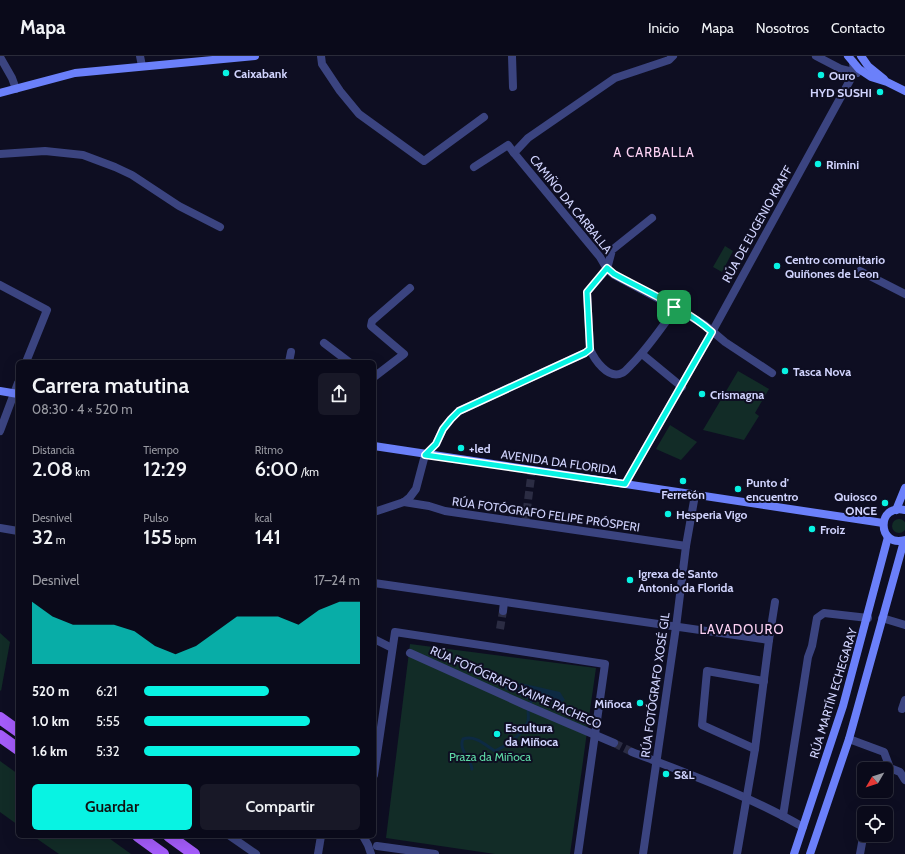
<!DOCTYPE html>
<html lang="es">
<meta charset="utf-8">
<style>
body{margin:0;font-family:Cabin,sans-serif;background:#181827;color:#f1f3f6;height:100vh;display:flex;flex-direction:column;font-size:15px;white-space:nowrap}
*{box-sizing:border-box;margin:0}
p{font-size:13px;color:#999aa2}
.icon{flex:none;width:22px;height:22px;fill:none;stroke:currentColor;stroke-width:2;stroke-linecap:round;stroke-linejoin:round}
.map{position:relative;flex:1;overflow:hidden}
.side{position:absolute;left:16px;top:304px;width:360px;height:478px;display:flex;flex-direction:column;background:#0a0a1a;border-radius:6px;box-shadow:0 4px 16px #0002,0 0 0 1px #2a2b39}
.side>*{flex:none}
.needle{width:26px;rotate:231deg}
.tools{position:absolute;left:857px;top:706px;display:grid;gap:8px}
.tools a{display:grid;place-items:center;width:36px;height:36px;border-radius:6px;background:#0a0a1a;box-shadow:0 4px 16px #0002,0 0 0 1px #2a2b39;font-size:20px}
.pin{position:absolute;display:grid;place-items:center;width:34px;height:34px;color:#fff;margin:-17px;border-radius:8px;box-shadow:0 2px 6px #0006}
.round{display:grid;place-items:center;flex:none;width:42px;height:42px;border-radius:6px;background:#181827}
.headline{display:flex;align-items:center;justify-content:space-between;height:68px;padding:0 16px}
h1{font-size:22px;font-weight:600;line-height:30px}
.stats{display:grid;grid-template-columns:repeat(3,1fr);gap:6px;height:68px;padding:4px 16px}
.stats div{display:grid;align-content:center}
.stats b{font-size:20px;font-weight:600}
.stats small{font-size:11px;font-weight:400}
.stats p{font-size:11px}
.chart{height:112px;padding:8px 16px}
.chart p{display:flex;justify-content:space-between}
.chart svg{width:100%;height:72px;margin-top:4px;fill:#08f3e3;opacity:.7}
.action{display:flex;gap:8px;margin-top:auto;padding:8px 16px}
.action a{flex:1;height:46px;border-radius:6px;background:#08f3e3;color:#111;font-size:16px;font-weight:600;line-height:46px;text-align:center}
.action a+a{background:#181827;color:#f1f3f6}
ul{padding:0 16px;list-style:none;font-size:13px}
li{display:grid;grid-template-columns:64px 48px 1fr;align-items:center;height:30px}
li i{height:10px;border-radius:5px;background:#08f3e3}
header{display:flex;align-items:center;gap:24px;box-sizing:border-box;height:56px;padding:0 20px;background:#0a0a1a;border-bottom:1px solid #2a2b39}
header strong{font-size:19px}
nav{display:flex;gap:22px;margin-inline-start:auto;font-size:14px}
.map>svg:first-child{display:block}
.green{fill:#122c27}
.water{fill:#0d2a43}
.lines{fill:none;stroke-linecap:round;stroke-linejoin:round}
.stream{stroke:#0d2a43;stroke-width:3}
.street-tunnel{stroke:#2b2c43;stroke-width:8;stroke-dasharray:8 4;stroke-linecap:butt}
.street{stroke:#3b4480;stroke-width:8}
.secondary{stroke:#6b80fa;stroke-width:8}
.primary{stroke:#a45cfa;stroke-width:12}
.route-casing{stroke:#fff;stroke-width:8}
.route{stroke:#08f3e3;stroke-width:5}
.poi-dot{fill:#08f3e3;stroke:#0e0e22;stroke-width:1.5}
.labels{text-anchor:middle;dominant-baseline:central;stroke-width:4;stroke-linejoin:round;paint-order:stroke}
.poi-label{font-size:12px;font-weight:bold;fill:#d1d4fe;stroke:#0e0e22;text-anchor:start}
.street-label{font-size:12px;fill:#d1d4fe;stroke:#0e0e22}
.park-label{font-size:12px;fill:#5fdba7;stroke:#0e0e22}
.neighbourhood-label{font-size:13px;letter-spacing:1px;fill:#fed3f5;stroke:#0e0e22}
</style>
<header>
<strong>Mapa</strong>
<nav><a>Inicio</a><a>Mapa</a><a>Nosotros</a><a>Contacto</a></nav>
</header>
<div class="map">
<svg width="905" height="798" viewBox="0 0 905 798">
<rect width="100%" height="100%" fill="#0e0e22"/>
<g class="green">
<polygon points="725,190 733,195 722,216 713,211"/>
<polygon points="738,315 769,333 755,357 759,360 744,384 703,374"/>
<polygon points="670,369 697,386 681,404 656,393"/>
<circle cx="899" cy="470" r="7"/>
<polygon points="0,577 10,586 1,635 0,634"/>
<path d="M410,588l186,24c-9,62 -17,124 -26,186h-75l-109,-16z"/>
<polygon points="0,705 18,718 18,769 0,756"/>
<polygon points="33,780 106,780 131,798 59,798"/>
</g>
<polygon class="water" points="502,625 525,628 560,636 565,644 561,647 542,643 532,644 524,642 512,634 506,634 503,630"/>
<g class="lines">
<path class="stream" d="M472,713c-1,-11 -14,-19 -9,-30 13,-4 22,6 32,12 11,-5 30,-18 33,-30 1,-4 0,-8 0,-12 1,-3 3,-7 4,-9"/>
<g class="street-tunnel">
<polyline points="525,467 532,414"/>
<polyline points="500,573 503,555"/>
<polyline points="614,687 632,696"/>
</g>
<g class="street">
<polyline points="140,0 142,10"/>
<polyline points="321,0 322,8 340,35 359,58 424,105 484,61"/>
<polyline points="512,0 513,31"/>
<polyline points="673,0 669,4 615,22 528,82 514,97 600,201 607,213 614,219 674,251 705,269 725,286 772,317"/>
<polyline points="816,0 841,13 857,17"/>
<polyline points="0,1 12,22 16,33"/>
<polyline points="0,98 45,95 83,99 115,111 132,119 179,150 220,171"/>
<polyline points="474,111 508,89 514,97"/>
<polyline points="860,215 905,238"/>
<polyline points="0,229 47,254 26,306"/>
<polyline points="324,287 349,306"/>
<path d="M590,293c4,10 18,31 32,24 3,-1 6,-5 9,-8 15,-15 27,-32 39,-49"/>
<polyline points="642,298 682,331"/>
<polyline points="289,306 291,296"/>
<polyline points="374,321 404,298 371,270 372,265 410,232"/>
<polyline points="0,375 18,327"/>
<polyline points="625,428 712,276 854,17 853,6"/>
<polyline points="404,446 429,450 445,455 686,490"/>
<polyline points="374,456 404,446 410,441 416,433 425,399 436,388 443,373 451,363 459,355 585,297 590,293 587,236 607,213 612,194 652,162"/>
<polyline points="0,472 18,475"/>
<polyline points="374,527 769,584"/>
<polyline points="503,555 504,546"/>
<polyline points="882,562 905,569"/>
<polyline points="376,584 392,592"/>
<polyline points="410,597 525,649 614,687"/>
<polyline points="902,653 905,644"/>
<polyline points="849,683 884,696 890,712 886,721"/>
<polyline points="755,693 702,669 707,615 764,625"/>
<path d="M632,696c57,22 117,44 171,75"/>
<polyline points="890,712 900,716 905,724"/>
<polyline points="374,719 395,576 605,608 578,798"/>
<polyline points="880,736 880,735"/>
<polyline points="783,760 808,601 812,590 817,562 824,557 868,562"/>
<polyline points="230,780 256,798"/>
<polyline points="363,780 368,789 371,798"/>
<polyline points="377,790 435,798"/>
<polyline points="318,798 321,780"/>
<polyline points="643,798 676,571 686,490 695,439"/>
<polyline points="737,798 755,693 769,584 775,546"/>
<polyline points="860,798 864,776"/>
</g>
<g class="secondary">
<polyline points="848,0 859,13 871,21 887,26 905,35"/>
<polyline points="861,0 868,10 884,23"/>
<polyline points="0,37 75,17 255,0"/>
<polyline points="0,335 18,338"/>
<polyline points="374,390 883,467"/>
<polyline points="896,454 905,432"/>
<path d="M905,454c-29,-7 -28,38 0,30"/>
<polyline points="794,798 843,650 888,481"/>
<polyline points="810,798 849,683 904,485"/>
</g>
<g class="primary">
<polyline points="0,662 18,675"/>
<polyline points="0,680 18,693"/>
<polyline points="138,780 163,798"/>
<polyline points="169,780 194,798"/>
</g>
</g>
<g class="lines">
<g class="route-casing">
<path id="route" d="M607,212l7,6c31,17 72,35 98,58l-87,152 -200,-29 11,-11 7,-15 8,-10 8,-8 126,-58 5,-4 -3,-57z"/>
</g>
<use href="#route" class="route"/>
</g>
<g class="poi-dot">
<circle cx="226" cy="17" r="4"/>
<circle cx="821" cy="19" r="4"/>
<circle cx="880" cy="36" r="4"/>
<circle cx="818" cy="108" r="4"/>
<circle cx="777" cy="210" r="4"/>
<circle cx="785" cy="315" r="4"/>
<circle cx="702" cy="338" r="4"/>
<circle cx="461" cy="392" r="4"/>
<circle cx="683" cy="425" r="4"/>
<circle cx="738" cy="433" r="4"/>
<circle cx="885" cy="447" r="4"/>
<circle cx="668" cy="458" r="4"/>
<circle cx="812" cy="473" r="4"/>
<circle cx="630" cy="524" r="4"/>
<circle cx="640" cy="647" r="4"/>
<circle cx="497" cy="678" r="4"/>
<circle cx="666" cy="718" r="4"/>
</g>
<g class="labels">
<g class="poi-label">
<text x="234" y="17">Caixabank</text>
<text x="829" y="19">Ouro</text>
<text x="872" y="36" text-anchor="end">HYD SUSHI</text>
<text x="826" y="108">Rimini</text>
<text x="785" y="203">Centro comunitario<tspan x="785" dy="14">Quiñones de Leon</tspan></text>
<text x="793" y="315">Tasca Nova</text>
<text x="710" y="338">Crismagna</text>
<text x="469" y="392">+led</text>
<text x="746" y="426">Punto d'<tspan x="746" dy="14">encuentro</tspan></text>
<text x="683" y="438" text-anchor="middle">Ferretón</text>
<text x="877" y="440" text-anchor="end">Quiosco<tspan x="877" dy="14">ONCE</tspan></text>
<text x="676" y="458">Hesperia Vigo</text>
<text x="820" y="473">Froiz</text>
<text x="638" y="517">Igrexa de Santo<tspan x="638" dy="14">Antonio da Florida</tspan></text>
<text x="632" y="647" text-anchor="end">Miñoca</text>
<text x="505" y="671">Escultura<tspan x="505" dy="14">da Miñoca</tspan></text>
<text x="674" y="718">S&amp;L</text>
</g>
<g class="street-label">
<text transform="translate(571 148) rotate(51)">CAMIÑO DA CARBALLA</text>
<text transform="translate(757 168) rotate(-61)">RÚA DE EUGENIO KRAFF</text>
<text transform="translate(559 406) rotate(8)">AVENIDA DA FLORIDA</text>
<text transform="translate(546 458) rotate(8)">RÚA FOTÓGRAFO FELIPE PRÓSPERI</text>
<text transform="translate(655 629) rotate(-82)">RÚA FOTÓGRAFO XOSÉ GIL</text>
<text transform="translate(516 631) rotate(24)">RÚA FOTÓGRAFO XAIME PACHECO</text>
<text transform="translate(833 637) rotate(-73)">RÚA MARTÍN ECHEGARAY</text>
</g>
<g class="park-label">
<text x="490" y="700">Praza da Miñoca</text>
</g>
<g class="neighbourhood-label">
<text x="654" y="96">A CARBALLA</text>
<text x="742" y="573">LAVADOURO</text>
</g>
</g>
</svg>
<div class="tools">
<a><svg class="needle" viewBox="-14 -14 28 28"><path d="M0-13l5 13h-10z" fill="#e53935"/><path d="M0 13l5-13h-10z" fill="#999aa2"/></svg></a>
<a><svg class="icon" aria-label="locate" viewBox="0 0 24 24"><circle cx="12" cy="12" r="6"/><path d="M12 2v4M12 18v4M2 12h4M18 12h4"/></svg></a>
</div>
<div class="pin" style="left:674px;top:251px;background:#1e9e55"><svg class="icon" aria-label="arrive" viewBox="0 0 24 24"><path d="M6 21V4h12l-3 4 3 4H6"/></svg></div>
<section class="side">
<div class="headline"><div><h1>Carrera matutina</h1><p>08:30 · 4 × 520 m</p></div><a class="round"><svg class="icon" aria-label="share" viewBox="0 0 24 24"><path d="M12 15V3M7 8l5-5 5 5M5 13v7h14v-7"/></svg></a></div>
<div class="stats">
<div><p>Distancia</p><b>2.08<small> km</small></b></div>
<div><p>Tiempo</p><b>12:29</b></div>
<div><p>Ritmo</p><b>6:00<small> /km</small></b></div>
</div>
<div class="stats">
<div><p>Desnivel</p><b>32<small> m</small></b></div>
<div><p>Pulso</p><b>155<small> bpm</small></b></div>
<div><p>kcal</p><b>141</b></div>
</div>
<div class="chart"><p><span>Desnivel</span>17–24 m</p>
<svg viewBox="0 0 160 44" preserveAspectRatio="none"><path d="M0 44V6L10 15L20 20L30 20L40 20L50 24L60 33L70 38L80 33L90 24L100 15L110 15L120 15L130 20L140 11L150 6L160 6V44z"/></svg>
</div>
<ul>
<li><b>520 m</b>6:21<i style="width:58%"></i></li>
<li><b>1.0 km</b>5:55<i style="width:77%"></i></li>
<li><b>1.6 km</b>5:32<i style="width:100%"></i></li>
</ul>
<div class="action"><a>Guardar</a><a>Compartir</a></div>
</section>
</div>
